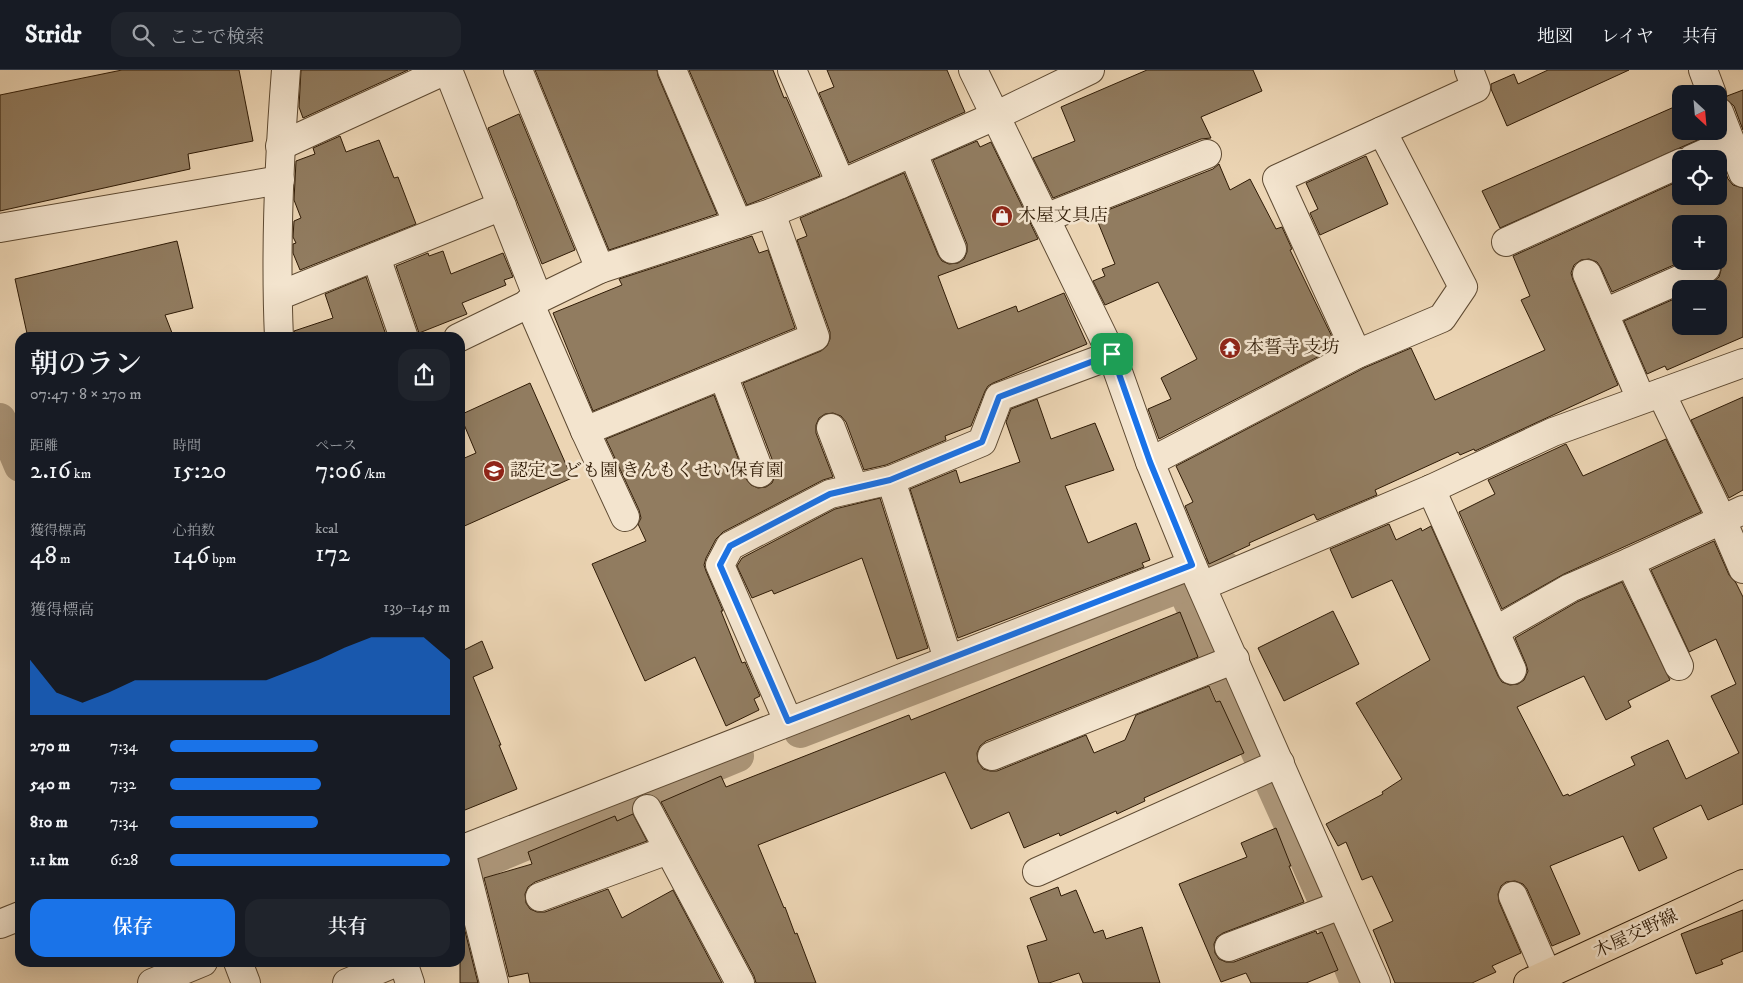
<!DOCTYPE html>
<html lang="ja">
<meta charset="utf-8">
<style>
body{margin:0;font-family:"IM FELL DW Pica","Noto Serif JP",serif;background:#20242c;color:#f1f3f6;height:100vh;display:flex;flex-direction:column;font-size:19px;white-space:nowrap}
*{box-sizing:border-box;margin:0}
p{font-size:16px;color:#9ea1a6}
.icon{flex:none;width:28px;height:28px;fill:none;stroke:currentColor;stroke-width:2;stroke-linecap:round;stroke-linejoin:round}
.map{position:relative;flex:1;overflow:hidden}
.details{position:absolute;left:15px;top:262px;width:450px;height:635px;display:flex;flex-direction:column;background:#171b24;border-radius:15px;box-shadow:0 5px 20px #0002}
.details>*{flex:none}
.needle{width:32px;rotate:154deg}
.tools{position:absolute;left:1672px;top:15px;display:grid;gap:10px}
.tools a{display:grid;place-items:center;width:55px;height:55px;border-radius:10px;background:#171b24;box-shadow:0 5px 20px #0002;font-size:25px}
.pin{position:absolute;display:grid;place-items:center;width:42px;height:42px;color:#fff;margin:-21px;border-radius:10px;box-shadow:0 2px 8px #0006}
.round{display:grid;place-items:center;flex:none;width:52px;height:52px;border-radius:15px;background:#20242c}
.headline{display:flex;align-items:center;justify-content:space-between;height:85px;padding:0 15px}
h1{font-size:28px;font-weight:600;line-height:38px}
.figures{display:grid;grid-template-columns:repeat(3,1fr);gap:8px;height:85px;padding:5px 15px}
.figures div{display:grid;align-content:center}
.figures b{font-size:25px;font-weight:600}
.figures small{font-size:14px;font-weight:400}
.figures p{font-size:14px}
.chart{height:140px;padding:10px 15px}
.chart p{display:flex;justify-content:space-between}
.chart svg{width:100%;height:90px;margin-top:5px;fill:#1a73e8;opacity:.7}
.primary-button{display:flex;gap:10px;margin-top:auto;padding:10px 15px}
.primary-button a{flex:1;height:58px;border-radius:15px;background:#1a73e8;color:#fff;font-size:20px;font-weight:600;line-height:58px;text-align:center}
.primary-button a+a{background:#20242c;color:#f1f3f6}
ul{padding:0 15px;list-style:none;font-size:16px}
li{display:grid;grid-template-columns:80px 60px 1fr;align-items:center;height:38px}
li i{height:12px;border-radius:6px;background:#1a73e8}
header{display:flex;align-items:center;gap:30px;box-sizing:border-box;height:70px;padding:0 25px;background:#171b24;border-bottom:1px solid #363941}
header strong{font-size:24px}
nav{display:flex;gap:28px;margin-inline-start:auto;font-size:18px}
.search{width:350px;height:45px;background:#20242c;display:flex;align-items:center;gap:12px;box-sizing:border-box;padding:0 18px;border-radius:15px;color:#9ea1a6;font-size:19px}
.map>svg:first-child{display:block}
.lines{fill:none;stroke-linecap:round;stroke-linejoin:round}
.canal{stroke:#ac9679;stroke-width:32}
.building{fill:#917c60;stroke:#2f1b06}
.minor-casing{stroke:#5e4a32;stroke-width:30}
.major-casing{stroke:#2f1b06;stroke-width:30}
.minor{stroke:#f3e4ce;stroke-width:28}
.major{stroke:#ecd5b4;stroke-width:28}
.route-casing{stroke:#fff;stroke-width:10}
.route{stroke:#1a73e8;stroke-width:6}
.labels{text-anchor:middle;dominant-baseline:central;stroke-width:5;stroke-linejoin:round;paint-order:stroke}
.poi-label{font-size:18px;fill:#2f1b06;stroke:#f3e4ce;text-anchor:start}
.street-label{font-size:18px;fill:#2f1b06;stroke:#f3e4ce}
</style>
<header>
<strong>Stridr</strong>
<div class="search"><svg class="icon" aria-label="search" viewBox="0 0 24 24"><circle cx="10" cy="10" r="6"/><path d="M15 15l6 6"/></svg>ここで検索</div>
<nav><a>地図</a><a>レイヤ</a><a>共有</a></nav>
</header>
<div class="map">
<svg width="1743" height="913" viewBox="0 0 1743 913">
<rect width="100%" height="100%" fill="#ecd5b4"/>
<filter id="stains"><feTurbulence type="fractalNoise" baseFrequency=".004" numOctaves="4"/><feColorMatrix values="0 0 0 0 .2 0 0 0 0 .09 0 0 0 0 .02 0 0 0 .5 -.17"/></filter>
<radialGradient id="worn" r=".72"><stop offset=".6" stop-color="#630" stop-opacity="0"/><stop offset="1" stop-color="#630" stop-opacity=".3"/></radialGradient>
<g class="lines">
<g class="canal">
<polyline points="0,349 20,396"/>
<polyline points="1182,516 1321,824 1356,913"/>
<polyline points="800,662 1182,516 1225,497"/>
<polyline points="460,802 738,686"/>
</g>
</g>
<g class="building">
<polygon points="122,0 239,0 253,71 188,84 190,99 0,141 0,25"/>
<polygon points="301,0 408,0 303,48 299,37"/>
<polygon points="535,0 657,0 658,6 717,144 609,180"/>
<polygon points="689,0 773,0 784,28 786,27 790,36 820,106 747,135"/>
<polygon points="827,0 947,0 965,42 849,93 819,23 834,17"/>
<polygon points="1147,0 1253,0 1262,21 1201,47 1211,68 1201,69 1053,128 1033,88 1075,71 1061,37"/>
<polygon points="1548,0 1629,0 1507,56 1491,19 1491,14 1514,4 1518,14"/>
<polygon points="1743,20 1743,60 1734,36 1726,29 1727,26"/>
<polygon points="1681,34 1681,61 1710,61 1711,64 1500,158 1482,121"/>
<polygon points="519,44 575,180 542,194 488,58"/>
<polygon points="340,66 346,82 379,70 394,108 398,107 416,154 300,200 293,183 293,174 296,173 293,167 294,151 301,148 294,130 296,91 315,84 313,78"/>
<polygon points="977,71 980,77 991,72 1038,169 938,206 958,259 1016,236 1018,242 1064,223 1087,274 993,313 988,316 985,321 971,356 945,366 946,370 886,395 864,400 846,352 841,346 833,343 825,344 819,348 816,355 816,363 833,407 823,410 723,462 716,469 706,488 704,495 706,501 723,541 721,541 742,593 745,592 760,626 754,629 759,640 726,656 695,587 645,611 592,494 646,471 638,454 641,448 639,440 606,369 714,325 746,409 751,415 758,418 766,417 772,413 775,406 775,397 743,313 821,281 827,276 830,269 830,262 797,170 807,166 800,148 904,103 938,185 942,191 949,194 958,193 964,189 967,182 967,174 933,90"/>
<polygon points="1366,86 1388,134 1320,165 1310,143 1318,139 1306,113"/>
<polygon points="1722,93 1728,109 1733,115 1743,118 1743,267 1667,300 1665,296 1647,304 1624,251 1681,226 1681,256 1719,256 1719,219 1698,219 1713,212 1719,207 1721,200 1719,190 1719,154 1681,154 1681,191 1683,191 1612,222 1601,198 1597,192 1589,189 1581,190 1574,195 1571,203 1573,210 1618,315 1475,381 1474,379 1460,385 1458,382 1375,420 1377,425 1317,450 1314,444 1249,473 1250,475 1209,494 1185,436 1193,432 1176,396 1364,298 1411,278 1435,330 1545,280 1521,230 1530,226 1513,186 1681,110 1681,126 1719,126 1719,94"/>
<polygon points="1219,94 1230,120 1250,109 1276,159 1282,157 1292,179 1290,180 1337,277 1159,369 1148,339 1171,329 1161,308 1197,289 1158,212 1105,235 1093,211 1105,206 1102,199 1115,194 1095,145 1213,99"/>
<polygon points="752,166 759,183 768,180 795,258 593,341 553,243 622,215 619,209"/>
<polygon points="177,171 193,238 165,245 174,268 28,268 15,209"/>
<polygon points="443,181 451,204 503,183 513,207 504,210 506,215 462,233 467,244 419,263 396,196 428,183 429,186"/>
<polygon points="366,207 387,268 295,268 294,261 333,248 325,224"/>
<polygon points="530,313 572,408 460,458 460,390 476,383 460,345"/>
<polygon points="1743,327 1743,420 1729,428 1691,350"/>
<polygon points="1037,329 1051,369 1095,353 1114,400 1065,416 1088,473 1136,453 1150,490 1142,493 1144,497 958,568 910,419 956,400 960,413 1020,392 1006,352 1011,339"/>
<polygon points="1666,369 1701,442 1564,504 1502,539 1459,442 1495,424 1488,410 1566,374 1583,406"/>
<polygon points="880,428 928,578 897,589 862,488 774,524 772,520 752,528 737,496 742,488 835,439"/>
<polygon points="1389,454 1396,470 1421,458 1422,461 1431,456 1498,606 1502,612 1510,615 1518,614 1524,610 1528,601 1526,594 1515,568 1577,532 1622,512 1670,610 1628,631 1631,637 1606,650 1584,606 1517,637 1563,726 1568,724 1569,726 1635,695 1631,687 1668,670 1686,709 1739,683 1711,626 1736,614 1716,569 1689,582 1651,500 1714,471 1729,505 1736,513 1743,527 1743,734 1708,750 1701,735 1653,758 1667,788 1639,801 1623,766 1550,796 1580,864 1552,876 1527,819 1523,814 1515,811 1506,812 1501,816 1498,824 1499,832 1521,883 1492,896 1496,902 1472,913 1395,913 1373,860 1393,851 1372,806 1362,810 1346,772 1338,776 1326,754 1383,724 1382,722 1402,709 1356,633 1430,590 1392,510 1352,528 1330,479"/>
<polygon points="1333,541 1359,594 1284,631 1258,578"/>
<polygon points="1180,542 1198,587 986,671 980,676 977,683 978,692 983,699 990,701 997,701 1086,665 1094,683 1125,670 1136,645 1209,616 1216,632 1220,631 1244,683 1144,728 1145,731 1117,744 1116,741 1060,766 1059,763 1024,778 1009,742 971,759 945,702 758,775 784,838 785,837 795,864 797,863 816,913 756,913 754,906 661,732 721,706 726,717 909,645 911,650"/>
<polygon points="482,571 493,598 473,607 501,675 499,675 517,719 460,742 460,578 462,581"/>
<polygon points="633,744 647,771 535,812 528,817 525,824 526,833 530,839 537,842 545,842 608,819 622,848 673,820 722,913 530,913 528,903 509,907 484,808 532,794 528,782 615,746 617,751"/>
<polygon points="1276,758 1291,796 1289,796 1304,832 1223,863 1217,867 1214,874 1215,883 1219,889 1226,892 1234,892 1316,861 1317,864 1322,862 1338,900 1306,913 1251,913 1246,903 1221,912 1179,814 1247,787 1241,773"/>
<polygon points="1058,817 1061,826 1076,820 1094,863 1103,860 1106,869 1142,857 1160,913 1083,913 1079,903 1049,913 1039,913 1027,876 1047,870 1030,828"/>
<polygon points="1743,840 1743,881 1721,890 1723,894 1696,904 1681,864"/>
<polygon points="460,841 478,913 460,913"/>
</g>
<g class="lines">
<g class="minor-casing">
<g id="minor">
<polyline points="448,0 538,228"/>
<polyline points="518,0 600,199"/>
<polyline points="672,0 738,154"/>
<polyline points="792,0 841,114"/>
<polyline points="973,0 1112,285 1150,392 1192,495 1376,913"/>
<polyline points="1703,0 1712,24"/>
<polyline points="1719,42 1743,103"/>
<polyline points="280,76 446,0"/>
<polyline points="913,83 952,179"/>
<polyline points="1692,89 1730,72"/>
<polyline points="1045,148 1207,84"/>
<polyline points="0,158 280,110"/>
<polyline points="1506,172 1681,93"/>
<polyline points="376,187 404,268"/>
<polyline points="1587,204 1641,329"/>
<polyline points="278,226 502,136"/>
<polyline points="529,232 585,361 625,447"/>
<polyline points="1604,243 1706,198"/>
<path d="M279,268c-4,-90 0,-179 7,-268"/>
<polyline points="458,268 600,199 771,143 841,114 995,46 1090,0"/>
<polyline points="1357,284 1277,109 1476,18 1469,0"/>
<polyline points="723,305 760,403"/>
<polyline points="1661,323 1722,450 1743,499"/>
<polyline points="831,358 854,418"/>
<polyline points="585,361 815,267 771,143"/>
<polyline points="1150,392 1357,284 1442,248 1463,217 1382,61"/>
<polyline points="1431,419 1512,600"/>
<polyline points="1202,516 1431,419 1553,362 1743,293"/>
<polyline points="1495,561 1570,518 1630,492"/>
<polyline points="948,589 891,410 982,372 999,327 1112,285"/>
<polyline points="1679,596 1630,492 1743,440"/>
<polyline points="788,651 720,495 730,476 830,424 891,410"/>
<polyline points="992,686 1235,589"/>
<polyline points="647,739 740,913"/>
<polyline points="461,781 494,913"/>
<polyline points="460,782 468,777 1192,495"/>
<polyline points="1037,802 1280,693"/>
<polyline points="1513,826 1547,904"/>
<polyline points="540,827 668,780"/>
<polyline points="0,854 20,846"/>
<polyline points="1229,877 1341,835"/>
<polyline points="238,892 246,913"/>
<polyline points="403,892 410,913"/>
<polyline points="152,913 203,892"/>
<polyline points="347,913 397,892"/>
</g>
</g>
<g class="major-casing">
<polyline id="major" points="1528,913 1743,814"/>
</g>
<use href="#minor" class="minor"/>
<use href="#major" class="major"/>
</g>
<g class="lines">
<g class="route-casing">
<polygon id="route" points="1112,284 1150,392 1192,495 788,651 720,495 730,476 830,424 890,410 982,372 999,327"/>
</g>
<use href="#route" class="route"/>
</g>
<defs>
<g id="shop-disc" transform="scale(1.125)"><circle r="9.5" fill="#8f2418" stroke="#f3e4ce"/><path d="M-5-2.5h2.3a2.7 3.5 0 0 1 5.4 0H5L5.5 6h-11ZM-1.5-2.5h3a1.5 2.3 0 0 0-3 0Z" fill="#fff"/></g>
<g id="temple-disc" transform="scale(1.125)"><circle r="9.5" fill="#8f2418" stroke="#f3e4ce"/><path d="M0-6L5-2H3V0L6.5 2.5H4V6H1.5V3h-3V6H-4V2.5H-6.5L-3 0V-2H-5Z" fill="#fff"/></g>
<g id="school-disc" transform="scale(1.125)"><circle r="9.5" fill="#8f2418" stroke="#f3e4ce"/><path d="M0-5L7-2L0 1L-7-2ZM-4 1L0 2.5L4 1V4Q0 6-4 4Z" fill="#fff"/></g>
</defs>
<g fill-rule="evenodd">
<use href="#shop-disc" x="1002" y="146"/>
<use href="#temple-disc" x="1230" y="278"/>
<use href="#school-disc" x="494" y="401"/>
</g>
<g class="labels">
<g class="poi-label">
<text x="1018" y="146">木屋文具店</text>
<text x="1246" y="278">本誓寺 支坊</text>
<text x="510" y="401">認定こども園 きんもくせい保育園</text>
</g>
<g class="street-label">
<text transform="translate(1636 864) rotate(-25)">木屋交野線</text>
</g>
</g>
<rect width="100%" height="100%" filter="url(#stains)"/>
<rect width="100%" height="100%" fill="url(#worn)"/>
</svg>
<div class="tools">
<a><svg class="needle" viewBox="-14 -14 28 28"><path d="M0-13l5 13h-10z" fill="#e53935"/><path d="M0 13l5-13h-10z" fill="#9ea1a6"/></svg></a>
<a><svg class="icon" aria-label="locate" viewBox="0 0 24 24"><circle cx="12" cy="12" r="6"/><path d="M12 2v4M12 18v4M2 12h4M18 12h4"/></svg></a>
<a>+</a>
<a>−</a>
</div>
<div class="pin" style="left:1112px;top:284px;background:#1e9e55"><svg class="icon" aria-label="arrive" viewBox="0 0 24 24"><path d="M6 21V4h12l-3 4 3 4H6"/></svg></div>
<section class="details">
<div class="headline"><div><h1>朝のラン</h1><p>07:47 · 8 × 270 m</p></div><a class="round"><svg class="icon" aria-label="share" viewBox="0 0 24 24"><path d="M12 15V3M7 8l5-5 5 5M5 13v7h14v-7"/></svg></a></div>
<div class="figures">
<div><p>距離</p><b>2.16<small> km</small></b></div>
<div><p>時間</p><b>15:20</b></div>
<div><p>ペース</p><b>7:06<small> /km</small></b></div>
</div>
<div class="figures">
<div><p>獲得標高</p><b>48<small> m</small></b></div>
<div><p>心拍数</p><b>146<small> bpm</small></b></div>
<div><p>kcal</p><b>172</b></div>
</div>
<div class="chart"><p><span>獲得標高</span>139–145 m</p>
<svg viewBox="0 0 160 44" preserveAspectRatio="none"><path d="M0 44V17L10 33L20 38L30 33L40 27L50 27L60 27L70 27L80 27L90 27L100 22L110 17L120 11L130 6L140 6L150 6L160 17V44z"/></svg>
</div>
<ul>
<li><b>270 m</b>7:34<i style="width:53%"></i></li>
<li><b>540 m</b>7:32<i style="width:54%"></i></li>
<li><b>810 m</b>7:34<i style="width:53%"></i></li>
<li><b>1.1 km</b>6:28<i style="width:100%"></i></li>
</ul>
<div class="primary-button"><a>保存</a><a>共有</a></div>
</section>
</div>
